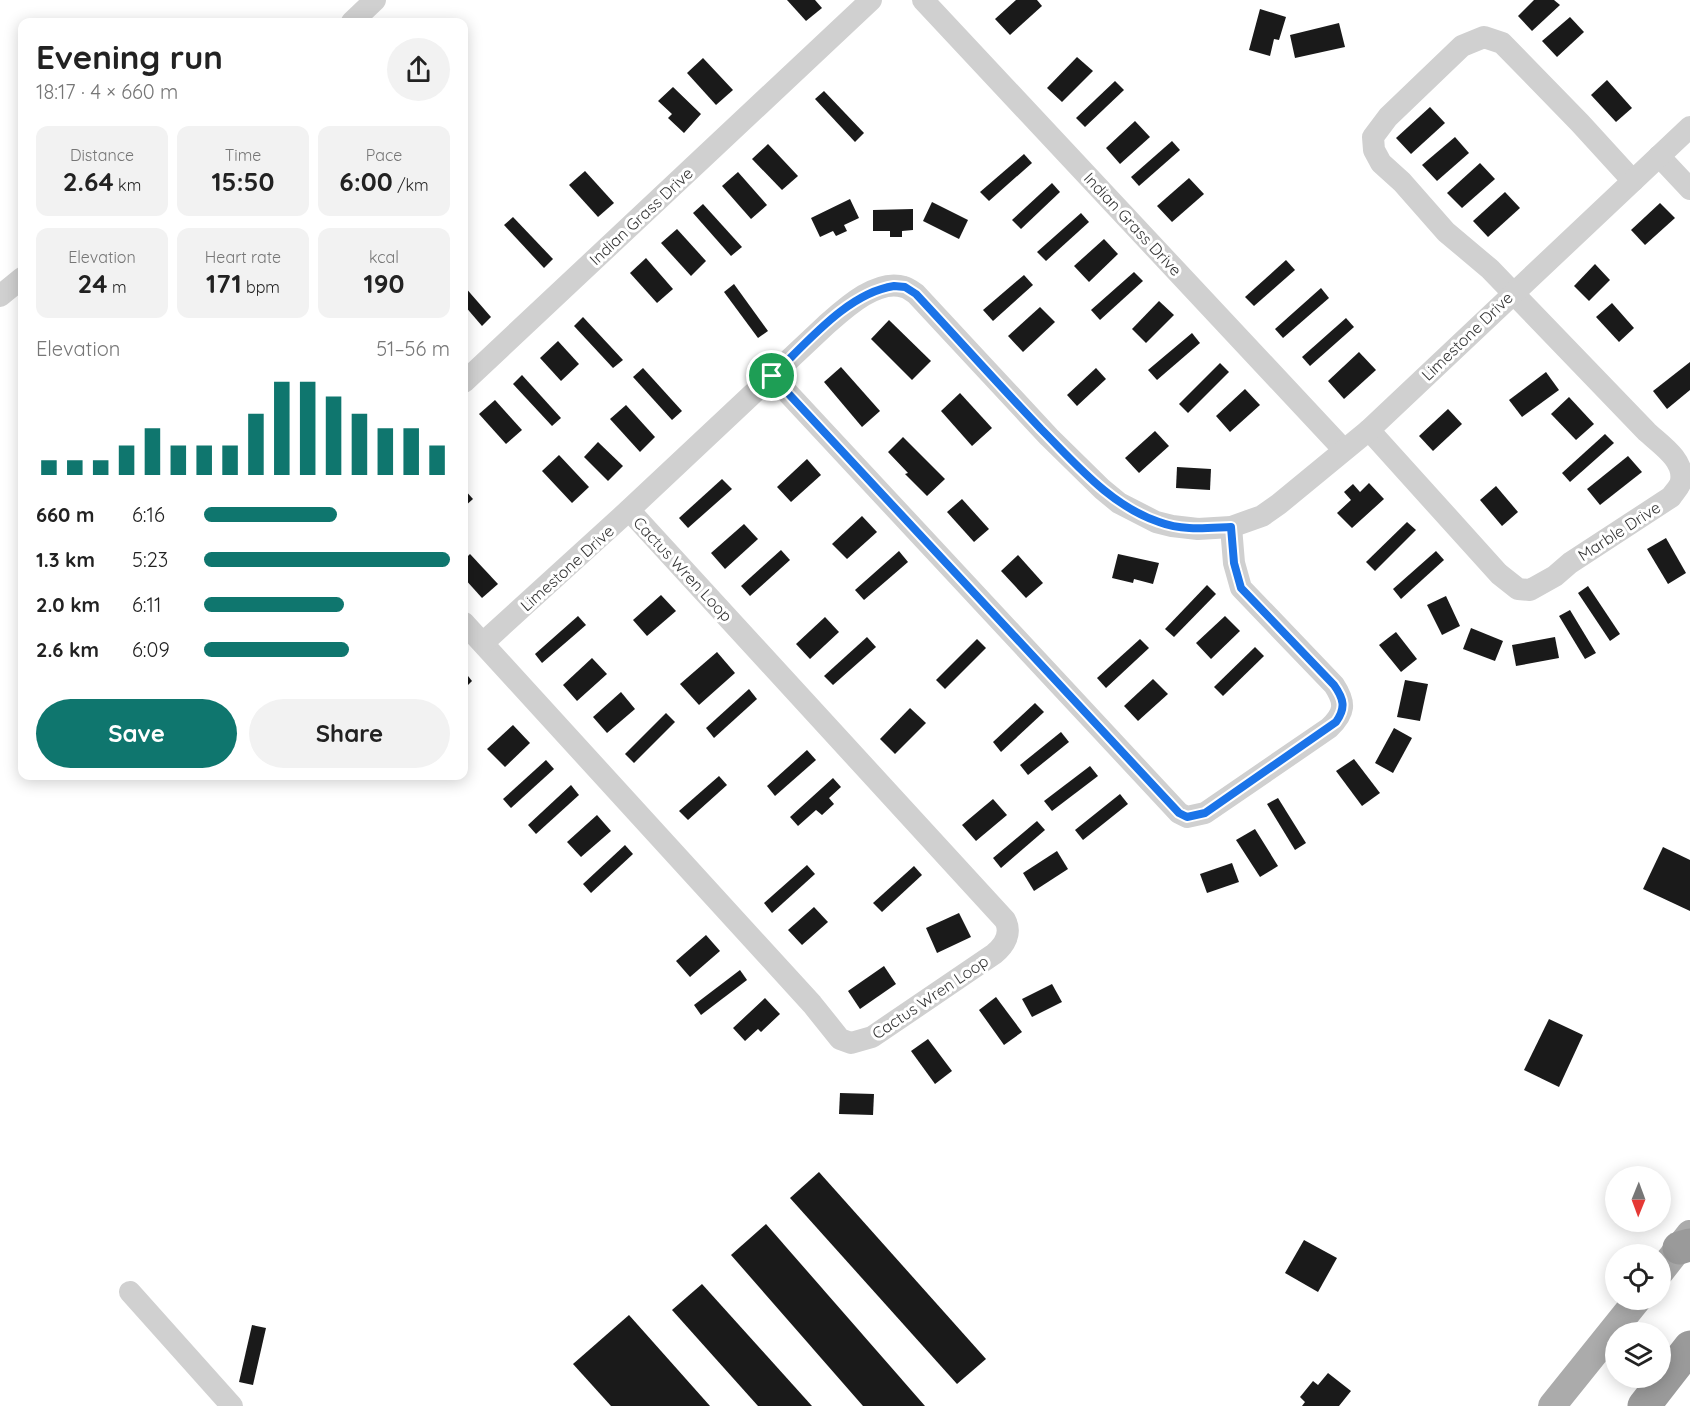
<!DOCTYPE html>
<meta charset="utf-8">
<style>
body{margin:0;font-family:Quicksand,sans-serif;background:#f2f2f2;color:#222;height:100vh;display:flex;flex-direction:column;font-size:22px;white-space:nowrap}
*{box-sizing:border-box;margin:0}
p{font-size:20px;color:#767676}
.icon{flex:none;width:33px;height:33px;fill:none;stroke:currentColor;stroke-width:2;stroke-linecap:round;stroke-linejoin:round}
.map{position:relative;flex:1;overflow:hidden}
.panel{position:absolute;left:18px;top:18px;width:450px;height:762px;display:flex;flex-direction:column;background:#fff;border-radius:12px;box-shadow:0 3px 15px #0003}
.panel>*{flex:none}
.needle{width:39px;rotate:181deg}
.controls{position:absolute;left:1605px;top:1166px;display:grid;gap:12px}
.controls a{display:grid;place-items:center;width:66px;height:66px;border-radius:50%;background:#fff;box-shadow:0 3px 15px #0003;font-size:30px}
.pin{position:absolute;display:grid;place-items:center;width:51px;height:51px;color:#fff;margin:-26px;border:3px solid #fff;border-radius:50%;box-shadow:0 2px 6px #0007}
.round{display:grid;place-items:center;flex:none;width:63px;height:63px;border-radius:32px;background:#f2f2f2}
.summary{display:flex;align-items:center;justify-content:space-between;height:102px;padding:0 18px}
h1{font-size:33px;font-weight:800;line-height:45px}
.stats{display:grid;grid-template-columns:repeat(3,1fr);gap:9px;height:102px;padding:6px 18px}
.stats div{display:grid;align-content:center;border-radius:12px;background:#f2f2f2;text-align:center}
.stats b{font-size:26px;font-weight:800}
.stats small{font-size:16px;font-weight:400}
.stats p{font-size:16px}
.chart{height:168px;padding:12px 18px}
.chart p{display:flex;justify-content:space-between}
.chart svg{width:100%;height:108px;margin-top:6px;stroke:#0f766e;stroke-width:6}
.cta{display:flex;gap:12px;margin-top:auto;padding:12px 18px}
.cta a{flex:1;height:69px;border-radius:36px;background:#0f766e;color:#fff;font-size:24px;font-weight:800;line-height:69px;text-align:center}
.cta a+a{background:#f2f2f2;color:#222}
ul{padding:0 18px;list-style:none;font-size:20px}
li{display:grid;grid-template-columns:96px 72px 1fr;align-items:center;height:45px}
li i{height:15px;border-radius:8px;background:#0f766e}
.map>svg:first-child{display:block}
.building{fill:#1a1a1a}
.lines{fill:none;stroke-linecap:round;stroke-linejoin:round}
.minor{stroke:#d0d0d0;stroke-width:22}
.major{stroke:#ababab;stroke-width:28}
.highway{stroke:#9a9a9a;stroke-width:33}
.route-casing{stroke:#fff;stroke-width:12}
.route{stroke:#1a73e8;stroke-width:8}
.labels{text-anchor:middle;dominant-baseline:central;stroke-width:6;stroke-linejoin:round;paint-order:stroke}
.street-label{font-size:16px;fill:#333;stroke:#fff}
</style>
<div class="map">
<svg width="1690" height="1406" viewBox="0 0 1690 1406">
<rect width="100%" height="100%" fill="#fff"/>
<g class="building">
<polygon points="787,0 815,0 822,8 806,21"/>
<polygon points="1016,0 1037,0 1042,6 1010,35 995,19"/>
<polygon points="1534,0 1554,0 1560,5 1532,31 1518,16"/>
<polygon points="1260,9 1286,17 1279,40 1274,39 1270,56 1249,50"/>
<polygon points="1570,17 1584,32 1557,57 1542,41"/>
<polygon points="1339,23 1345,47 1295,58 1290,35"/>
<polygon points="1077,57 1093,71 1062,102 1047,88"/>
<polygon points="703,58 733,90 716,105 687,73"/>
<polygon points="1607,80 1632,108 1616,122 1591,95"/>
<polygon points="1115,81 1124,90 1085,127 1076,118"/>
<polygon points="673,87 701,114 684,133 668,118 672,114 658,101"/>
<polygon points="824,91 864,133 855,142 815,99"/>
<polygon points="1430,107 1445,123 1411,154 1396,138"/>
<polygon points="1135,121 1150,137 1120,164 1106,148"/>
<polygon points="1455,137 1469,153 1437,181 1422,165"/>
<polygon points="1172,141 1180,150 1139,186 1131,177"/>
<polygon points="768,144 798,176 782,190 752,159"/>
<polygon points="1024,154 1032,163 989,201 980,192"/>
<polygon points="1480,163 1495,179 1462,208 1447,193"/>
<polygon points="585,171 614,203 598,217 569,185"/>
<polygon points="738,172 767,205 751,219 722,186"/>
<polygon points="1189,178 1204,194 1172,222 1157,206"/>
<polygon points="1052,183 1060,192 1021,229 1012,220"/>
<polygon points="1505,192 1520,208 1488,237 1473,221"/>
<polygon points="850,199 859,218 844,225 847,231 836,236 833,231 820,237 811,218"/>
<polygon points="932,202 968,220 959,239 923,221"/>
<polygon points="1660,203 1675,218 1645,245 1631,230"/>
<polygon points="703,204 742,247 731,256 693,213"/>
<polygon points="913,209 913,230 902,231 902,237 890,237 890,231 873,231 873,210"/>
<polygon points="1081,213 1089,222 1046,261 1037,252"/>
<polygon points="513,217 553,259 544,268 504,225"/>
<polygon points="677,229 706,261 691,276 661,243"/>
<polygon points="1104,239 1118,254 1089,282 1074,266"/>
<polygon points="646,258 673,289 657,303 630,273"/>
<polygon points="1286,260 1295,270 1254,306 1245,297"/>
<polygon points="1595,264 1610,280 1589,301 1574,286"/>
<polygon points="1134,272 1143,281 1100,320 1091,310"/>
<polygon points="1024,275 1033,285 993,321 983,310"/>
<polygon points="734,284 768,331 758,338 724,292"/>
<polygon points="464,286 491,317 482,326 464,305"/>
<polygon points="1321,288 1329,298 1283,338 1275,329"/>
<polygon points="1159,301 1174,315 1146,343 1132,329"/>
<polygon points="1612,303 1634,328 1619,342 1596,317"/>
<polygon points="1040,307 1055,322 1023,352 1008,336"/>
<polygon points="583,317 623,360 613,368 574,326"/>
<polygon points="1346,318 1354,327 1310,366 1302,357"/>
<polygon points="889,320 931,361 912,380 871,339"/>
<polygon points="1192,333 1200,343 1157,380 1148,370"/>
<polygon points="558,341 579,364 561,381 540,358"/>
<polygon points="1359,352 1376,370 1344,399 1328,381"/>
<polygon points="1690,362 1690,390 1667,409 1653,391"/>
<polygon points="1220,363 1229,372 1188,413 1179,404"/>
<polygon points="841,367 880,411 862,427 824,382"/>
<polygon points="643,368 682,411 672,420 633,377"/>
<polygon points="1096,368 1106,379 1077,406 1067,395"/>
<polygon points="1546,372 1559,390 1522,417 1509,400"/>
<polygon points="522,375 561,418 552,426 513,384"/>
<polygon points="1245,389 1260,405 1230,432 1216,416"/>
<polygon points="960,393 992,428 972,446 941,411"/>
<polygon points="1569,397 1594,424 1576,440 1551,414"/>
<polygon points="495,400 522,430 506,444 479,414"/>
<polygon points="626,405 655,437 640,452 610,419"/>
<polygon points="1448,409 1462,424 1433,451 1419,436"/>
<polygon points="1155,431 1169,446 1139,473 1125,458"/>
<polygon points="1605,434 1614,443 1570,482 1562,473"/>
<polygon points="903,437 945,479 927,496 905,474 908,473 888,452"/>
<polygon points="598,442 623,466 608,481 584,457"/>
<polygon points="559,455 589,487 572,503 542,471"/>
<polygon points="1628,456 1642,472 1600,505 1587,489"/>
<polygon points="807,459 821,475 791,502 777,487"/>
<polygon points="1177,467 1211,469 1210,490 1176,488"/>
<polygon points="722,479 732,489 688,528 679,518"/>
<polygon points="1369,483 1384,499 1352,528 1337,513 1351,500 1344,492 1353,484 1360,492"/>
<polygon points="1496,486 1518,512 1502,526 1480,500"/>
<polygon points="464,489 473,499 464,507"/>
<polygon points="962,499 989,529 974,542 947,512"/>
<polygon points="862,516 877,532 847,559 832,544"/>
<polygon points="1407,522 1416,530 1375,571 1366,562"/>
<polygon points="744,524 758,539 725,569 711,553"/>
<polygon points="1666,538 1686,573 1668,584 1647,549"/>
<polygon points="781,550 790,560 750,596 741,586"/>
<polygon points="899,551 908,562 864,600 855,590"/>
<polygon points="1436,551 1444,560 1401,599 1393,589"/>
<polygon points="470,554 498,584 482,598 464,578 464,560"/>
<polygon points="1118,554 1159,563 1153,584 1134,579 1133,583 1112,578"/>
<polygon points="1018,555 1043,583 1026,598 1001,571"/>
<polygon points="1207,585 1216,594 1174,637 1165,629"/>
<polygon points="1588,586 1620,634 1610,641 1578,593"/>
<polygon points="661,595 676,611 647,636 633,620"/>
<polygon points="1446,596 1460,626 1442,635 1427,605"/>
<polygon points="1570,610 1596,653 1585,659 1559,616"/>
<polygon points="578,616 586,625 542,663 535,654"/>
<polygon points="1225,616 1240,631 1211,659 1196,643"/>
<polygon points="825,617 839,632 810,659 796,644"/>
<polygon points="1471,628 1503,641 1495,661 1463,649"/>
<polygon points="1396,632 1417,659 1401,672 1379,645"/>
<polygon points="867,637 876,647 833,685 824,676"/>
<polygon points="1555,637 1559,658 1516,666 1512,645"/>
<polygon points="977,639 986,648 945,689 936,680"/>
<polygon points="1140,639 1149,648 1106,688 1097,678"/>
<polygon points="1255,647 1264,656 1223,696 1214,687"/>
<polygon points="717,652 735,673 699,705 680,684"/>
<polygon points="592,658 607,674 577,701 563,685"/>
<polygon points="464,671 472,681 464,689"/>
<polygon points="1153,679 1168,694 1138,721 1124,706"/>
<polygon points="1405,680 1428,684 1420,721 1397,717"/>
<polygon points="749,689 757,699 714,738 706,728"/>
<polygon points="621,692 635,709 607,733 593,717"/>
<polygon points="1035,703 1044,712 1001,752 993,742"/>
<polygon points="910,708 926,723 895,754 880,739"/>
<polygon points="666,713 675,722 634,763 625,754"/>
<polygon points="513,725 530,743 505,767 487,749"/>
<polygon points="1394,728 1412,738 1393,773 1375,763"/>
<polygon points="1061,732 1069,742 1028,775 1020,765"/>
<polygon points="807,750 816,760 775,796 767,786"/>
<polygon points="1354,759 1380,793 1362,806 1336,771"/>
<polygon points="546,760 554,769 511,808 503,799"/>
<polygon points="1090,766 1098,776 1052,811 1044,801"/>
<polygon points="719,776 727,785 688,820 679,811"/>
<polygon points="833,778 841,787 829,798 834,804 822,815 816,810 798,826 790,817"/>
<polygon points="571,785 579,795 536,834 528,825"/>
<polygon points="1120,794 1128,804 1083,840 1075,830"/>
<polygon points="1278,798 1306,843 1295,850 1267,804"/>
<polygon points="993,799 1007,815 976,841 962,825"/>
<polygon points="597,815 611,831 581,857 567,842"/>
<polygon points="1037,821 1045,830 1001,868 993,858"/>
<polygon points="1255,829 1278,866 1260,877 1236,840"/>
<polygon points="625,845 633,854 591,893 583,884"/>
<polygon points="1663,847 1690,860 1690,911 1643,889"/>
<polygon points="1057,851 1068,869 1034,891 1023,873"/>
<polygon points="1232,863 1239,882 1207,893 1200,874"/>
<polygon points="807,865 815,874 772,913 764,903"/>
<polygon points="914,866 922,875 882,912 873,903"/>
<polygon points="814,907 828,922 802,945 788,930"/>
<polygon points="959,913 971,937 937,953 926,928"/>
<polygon points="706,935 720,951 690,977 676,961"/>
<polygon points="884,966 896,984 860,1009 848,991"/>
<polygon points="740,970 747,980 701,1015 694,1005"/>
<polygon points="1052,984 1062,1002 1032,1017 1022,999"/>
<polygon points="996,997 1022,1032 1004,1045 979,1010"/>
<polygon points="765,998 780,1014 761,1032 758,1029 745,1041 733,1028"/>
<polygon points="1549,1019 1583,1035 1559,1087 1524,1070"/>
<polygon points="928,1039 952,1071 935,1084 911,1051"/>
<polygon points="840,1093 874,1094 873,1115 839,1114"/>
<polygon points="819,1172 986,1359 957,1384 790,1198"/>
<polygon points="766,1224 925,1406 863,1406 731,1255"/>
<polygon points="1304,1240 1337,1258 1318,1292 1285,1273"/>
<polygon points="702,1284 812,1406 758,1406 672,1310"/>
<polygon points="629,1315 710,1406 611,1406 573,1364"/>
<polygon points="252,1325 266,1328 253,1385 239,1382"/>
<polygon points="1328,1373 1351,1391 1339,1406 1302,1406 1305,1402 1300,1397 1313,1381 1318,1385"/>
</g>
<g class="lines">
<g class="minor">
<polyline points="923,0 1343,449"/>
<polyline points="352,22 375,0"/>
<polyline points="1659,156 1690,189"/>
<polyline points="0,296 22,278"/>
<path d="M772,376l407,437 8,4 18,-4 124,-85c16,-15 17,-25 5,-43l-93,-97 -7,-25 -3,-36"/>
<polyline points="464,382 871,0"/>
<path d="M1369,430l130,144 19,15 12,1 25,-14 15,-13 101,-66c3,-5 9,-10 10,-16 4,-21 -21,-37 -34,-49l-157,-163 -44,-37 -44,-50 -21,-19 -7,-13 -1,-13 15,-20 74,-71 22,-9 18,6 78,80 53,58"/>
<path d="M464,623l348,381 28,35 11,4 21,-6 122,-83c11,-9 18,-21 11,-34l-376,-410"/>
<path d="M483,643l146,-133 197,-185c18,-16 51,-47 78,-38 4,1 9,5 12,7l133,143 53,52 17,14 37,19 16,4 26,3 33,-2 31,-11 17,-12 90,-74 321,-303"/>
<polyline points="130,1292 232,1406"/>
</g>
<g class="major">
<polyline points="1660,1272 1690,1234"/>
<polyline points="1552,1406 1638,1299"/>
</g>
<g class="highway">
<polyline points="1679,1248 1690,1245"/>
<polyline points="1644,1406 1690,1347"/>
</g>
</g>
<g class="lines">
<g class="route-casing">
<path id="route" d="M894,286l11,1 11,7c42,45 83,91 125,135 35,35 70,77 118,93 24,9 47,6 72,5l3,36 7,25 93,97c10,14 12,23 2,37l-131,91 -18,4 -8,-4 -407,-437c34,-32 75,-83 122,-90z"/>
</g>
<use href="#route" class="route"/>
</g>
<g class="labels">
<g class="street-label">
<text transform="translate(641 216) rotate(-43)">Indian Grass Drive</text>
<text transform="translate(1133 224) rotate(47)">Indian Grass Drive</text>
<text transform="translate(1467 336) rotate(-44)">Limestone Drive</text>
<text transform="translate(1619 531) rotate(-33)">Marble Drive</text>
<text transform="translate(567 568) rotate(-42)">Limestone Drive</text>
<text transform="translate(683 569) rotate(47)">Cactus Wren Loop</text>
<text transform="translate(930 997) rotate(-34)">Cactus Wren Loop</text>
</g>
</g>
</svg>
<div class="controls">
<a><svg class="needle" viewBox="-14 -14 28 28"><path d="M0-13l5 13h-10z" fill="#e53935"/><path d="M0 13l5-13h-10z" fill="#767676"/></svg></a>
<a><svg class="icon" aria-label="locate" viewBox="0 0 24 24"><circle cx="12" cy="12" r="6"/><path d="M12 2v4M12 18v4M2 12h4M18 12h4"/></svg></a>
<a><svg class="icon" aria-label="layers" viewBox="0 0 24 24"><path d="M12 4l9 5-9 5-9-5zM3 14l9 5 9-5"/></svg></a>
</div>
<div class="pin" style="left:772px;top:376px;background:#1e9e55"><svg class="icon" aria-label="arrive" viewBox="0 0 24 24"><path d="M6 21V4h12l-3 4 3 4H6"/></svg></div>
<section class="panel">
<div class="summary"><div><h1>Evening run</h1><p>18:17 · 4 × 660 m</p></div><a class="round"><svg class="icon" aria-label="share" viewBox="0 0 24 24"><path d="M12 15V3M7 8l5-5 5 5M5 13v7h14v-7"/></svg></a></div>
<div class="stats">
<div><p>Distance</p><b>2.64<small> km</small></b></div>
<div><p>Time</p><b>15:50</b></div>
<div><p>Pace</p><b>6:00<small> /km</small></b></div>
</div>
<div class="stats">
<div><p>Elevation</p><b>24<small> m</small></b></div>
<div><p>Heart rate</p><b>171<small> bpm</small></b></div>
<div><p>kcal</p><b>190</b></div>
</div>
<div class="chart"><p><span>Elevation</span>51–56 m</p>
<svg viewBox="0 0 160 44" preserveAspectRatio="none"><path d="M5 44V38M15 44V38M25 44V38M35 44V32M45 44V25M55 44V32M65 44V32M75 44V32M85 44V19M95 44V6M105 44V6M115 44V12M125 44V19M135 44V25M145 44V25M155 44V32"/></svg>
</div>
<ul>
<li><b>660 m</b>6:16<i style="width:54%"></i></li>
<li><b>1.3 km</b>5:23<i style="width:100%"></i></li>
<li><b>2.0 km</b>6:11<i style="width:57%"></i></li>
<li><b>2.6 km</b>6:09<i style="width:59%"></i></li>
</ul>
<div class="cta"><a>Save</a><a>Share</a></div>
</section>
</div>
